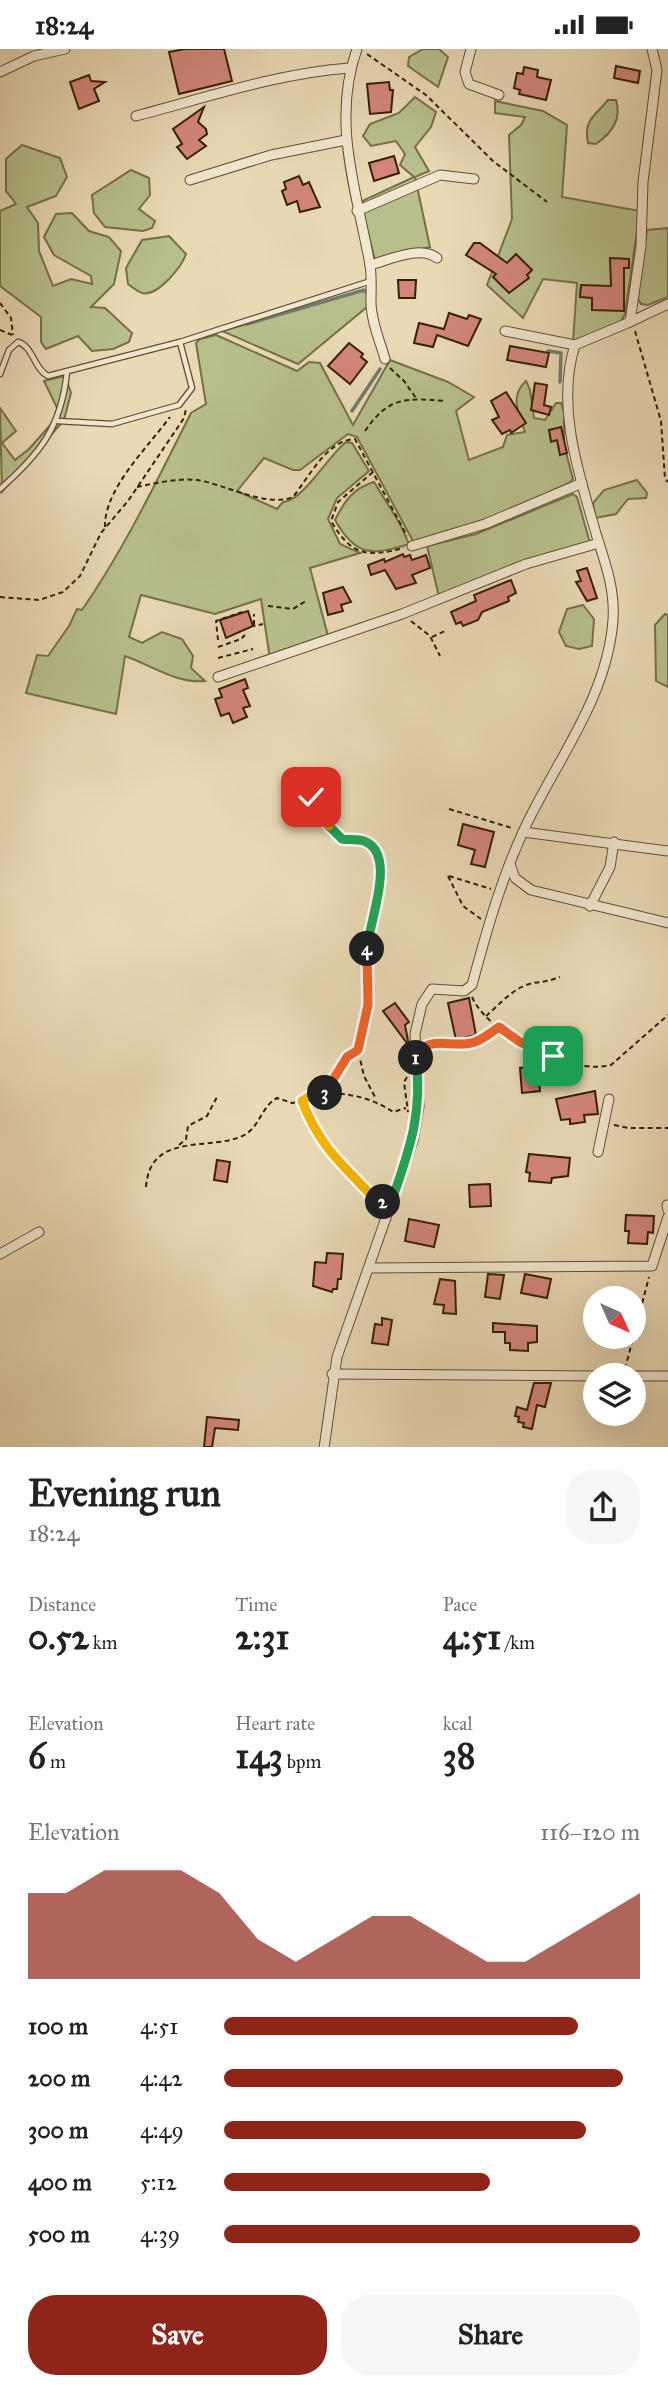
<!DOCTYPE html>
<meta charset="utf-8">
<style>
body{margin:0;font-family:"IM FELL Great Primer",serif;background:#f6f6f6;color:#222;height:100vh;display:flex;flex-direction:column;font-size:26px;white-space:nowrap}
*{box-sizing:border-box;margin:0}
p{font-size:23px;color:#767676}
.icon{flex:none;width:38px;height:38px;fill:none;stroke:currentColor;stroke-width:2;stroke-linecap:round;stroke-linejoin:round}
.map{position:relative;height:1398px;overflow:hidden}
.panel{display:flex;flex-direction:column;background:#fff;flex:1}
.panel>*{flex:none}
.needle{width:46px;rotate:135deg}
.fabs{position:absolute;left:583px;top:1237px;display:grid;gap:14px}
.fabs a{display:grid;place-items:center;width:63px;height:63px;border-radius:50%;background:#fff;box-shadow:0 7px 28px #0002;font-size:35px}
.pin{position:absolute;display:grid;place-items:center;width:60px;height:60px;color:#fff;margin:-30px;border-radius:14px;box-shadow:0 4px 10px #0006}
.km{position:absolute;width:35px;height:35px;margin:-18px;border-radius:50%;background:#222;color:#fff;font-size:19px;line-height:35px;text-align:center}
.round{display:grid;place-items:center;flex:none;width:74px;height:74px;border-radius:28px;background:#f6f6f6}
.summary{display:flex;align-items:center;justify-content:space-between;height:119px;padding:0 28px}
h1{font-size:38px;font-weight:700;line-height:52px}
.metrics{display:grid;grid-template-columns:repeat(3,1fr);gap:10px;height:119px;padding:7px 28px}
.metrics div{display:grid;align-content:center}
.metrics b{font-size:35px;font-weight:700}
.metrics small{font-size:19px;font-weight:400}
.metrics p{font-size:19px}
.chart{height:196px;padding:14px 28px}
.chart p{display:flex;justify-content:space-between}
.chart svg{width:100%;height:126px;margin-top:7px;fill:#8f2418;opacity:.7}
.cta{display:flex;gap:14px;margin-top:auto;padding:14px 28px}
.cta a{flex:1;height:80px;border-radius:28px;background:#8f2418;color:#fff;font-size:28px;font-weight:700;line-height:80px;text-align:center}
.cta a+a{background:#f6f6f6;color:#222}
ul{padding:0 28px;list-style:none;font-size:23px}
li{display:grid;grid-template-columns:112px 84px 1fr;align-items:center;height:52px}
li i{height:18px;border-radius:9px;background:#8f2418}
.status{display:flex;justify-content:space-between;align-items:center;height:49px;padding:0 35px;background:#fff;direction:ltr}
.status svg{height:19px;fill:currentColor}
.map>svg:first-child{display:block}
.green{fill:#b7bf8d;stroke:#767047;stroke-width:2}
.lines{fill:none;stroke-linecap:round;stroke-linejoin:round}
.stream{stroke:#737b70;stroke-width:3.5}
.building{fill:#d3867b;stroke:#352001;stroke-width:2}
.service-casing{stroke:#624e2e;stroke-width:7}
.minor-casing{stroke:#624e2e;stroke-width:11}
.path{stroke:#352001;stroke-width:2;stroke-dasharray:5 3.5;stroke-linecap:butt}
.service{stroke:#f1e6cf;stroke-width:4.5}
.minor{stroke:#f1e6cf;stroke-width:9}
.split-1-casing{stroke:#fff;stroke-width:14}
.split-2-casing{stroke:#fff;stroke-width:14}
.split-3-casing{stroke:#fff;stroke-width:14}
.split-4-casing{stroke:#fff;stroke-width:14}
.split-5-casing{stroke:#fff;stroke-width:14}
.split-6-casing{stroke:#fff;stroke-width:14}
.split-1{stroke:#f0652b;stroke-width:9}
.split-2{stroke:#22a559;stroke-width:9}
.split-3{stroke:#f5b400;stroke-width:9}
.split-4{stroke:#f0652b;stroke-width:9}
.split-5{stroke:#22a559;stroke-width:9}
.split-6{stroke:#f5b400;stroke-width:9}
</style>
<div class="status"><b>18:24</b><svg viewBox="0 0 49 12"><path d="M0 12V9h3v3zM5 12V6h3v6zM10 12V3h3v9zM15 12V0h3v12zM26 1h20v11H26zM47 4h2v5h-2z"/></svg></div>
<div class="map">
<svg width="668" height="1399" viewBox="0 0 668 1399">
<rect width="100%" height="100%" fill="#e9d9b5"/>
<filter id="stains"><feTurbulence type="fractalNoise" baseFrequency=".00286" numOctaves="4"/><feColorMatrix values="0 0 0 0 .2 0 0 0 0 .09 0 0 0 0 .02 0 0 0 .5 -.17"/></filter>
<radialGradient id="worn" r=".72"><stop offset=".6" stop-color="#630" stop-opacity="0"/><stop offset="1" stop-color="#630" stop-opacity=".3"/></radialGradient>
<g class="green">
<polygon points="423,0 439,0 448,8 438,38 408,17 409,8"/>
<polygon points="415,48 436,63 431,78 415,98 429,122 415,128 430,198 375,211 360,153 414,128 400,116 405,105 396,92 371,97 363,87 370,75 399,64"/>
<path d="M608,51h8c6,19 -4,33 -20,44l-8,-1c-5,-23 7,-27 20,-43z"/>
<polygon points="495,52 543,62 567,76 562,148 640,162 625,265 620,274 573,293 577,234 543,230 523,269 487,236 512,170 509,86 521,76 525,68 495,64"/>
<polygon points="22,96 60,109 67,128 56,147 27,158 38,174 39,202 53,237 71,230 92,235 91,227 54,206 44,188 56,165 72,164 89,182 109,188 121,202 114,235 91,258 105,259 132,284 129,293 113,300 92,302 78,287 46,300 41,293 41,268 0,237 0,162 16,155 6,142 6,110"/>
<polygon points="131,121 149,129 150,146 139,160 155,172 152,179 143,182 105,178 94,164 92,146"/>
<polygon points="668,179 668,248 648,256 641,255 636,246 647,181"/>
<path d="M169,187l17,18c-4,12 -28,43 -44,39 -4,-1 -10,-6 -14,-9l-2,-16 16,-28z"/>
<polygon points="364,241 367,242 367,258 298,315 222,282"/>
<path d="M216,286l81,36 12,-9 11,1 33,62 37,-65 58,22 26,15 -18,14 13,49 34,-13 4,-12 18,-3c-6,-18 -16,-36 1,-51l4,9 4,28 11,2 11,-17h5l3,9v33l9,34 -4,4 -90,41 -65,19 -57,-106 -9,-3 -48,36h-7l-29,-12 -27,33 40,18 6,-7c19,0 45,-46 63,-60l6,1 17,28 -32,27 -9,21 12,25 20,9 -50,15 18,68 -58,23 -9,-60 -46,15 -74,-19 -12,42 13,6 20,-11 20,7 11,17 -2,12 14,13c-28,3 -54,-16 -80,-25l-9,58 -90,-21 11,-38 11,1 21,-30 8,-17 5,1c44,-64 74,-128 109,-197l15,-9 -10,-61 4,-4z"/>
<polygon points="65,327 71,344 64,371 2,443 0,359 16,382 2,394 15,411 29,400 60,365 44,332"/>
<polygon points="637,431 647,444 646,449 628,450 616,465 595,469 593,454 604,441"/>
<path d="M374,433l26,42 9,20c-37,12 -54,12 -74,-24 9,-18 18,-32 39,-38z"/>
<polygon points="573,445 577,448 590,494 439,548 427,497 476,485"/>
<polygon points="583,556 594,570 592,597 579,600 566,597 559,583 567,560"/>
<polygon points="665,565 668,566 668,638 656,632 655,576"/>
</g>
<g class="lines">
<g class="stream">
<polyline points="247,275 364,241 367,244"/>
<polyline points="548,302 561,304 560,333"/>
<polyline points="352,362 380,320"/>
</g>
</g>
<g class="building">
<polygon points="185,0 224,0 232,32 179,45 169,3"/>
<polygon points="616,17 640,22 638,34 614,29"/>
<polygon points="524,18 538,21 537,28 551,31 546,51 519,45 520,41 514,39 517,24 523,25"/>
<polygon points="89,26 91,32 105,33 94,40 99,52 79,60 70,33"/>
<polygon points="389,33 390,41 393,41 391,63 370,65 367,35"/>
<polygon points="204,58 198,73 206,80 207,85 199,91 206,97 187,110 177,98 182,95 173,80"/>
<polygon points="394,107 399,124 374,132 369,114"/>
<polygon points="299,127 303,136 309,133 320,158 300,163 297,152 287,156 282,142 286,140 284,133"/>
<polygon points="474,194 480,194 507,214 516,205 532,221 527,226 529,229 509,244 493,228 496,225 466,206"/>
<polygon points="610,209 629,210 629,219 624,219 624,262 592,261 592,249 580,248 581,236 611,237"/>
<polygon points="398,231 416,231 415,249 399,249"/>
<polygon points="449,264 467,270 469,266 481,270 468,297 437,286 433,298 414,294 419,274 444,280"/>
<polygon points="349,294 363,305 361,308 367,313 350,335 328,317"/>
<polygon points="510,297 549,304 546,318 507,311"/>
<polygon points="535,334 547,336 544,356 551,358 549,366 531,361"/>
<polygon points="506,343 526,374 511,384 510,381 502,385 492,371 499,368 491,352"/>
<polygon points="561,378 567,404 560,406 557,391 551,393 549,381"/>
<polygon points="403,505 404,508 410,506 412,511 426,506 430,519 412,526 416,534 396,540 385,521 371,526 368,516 384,510 385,513"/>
<polygon points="587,519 597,549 587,552 576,533 581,532 577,522"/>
<polygon points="511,531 516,544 508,548 509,552 482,563 478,571 463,577 461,573 456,575 451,563 476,552 474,546"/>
<polygon points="343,538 351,553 341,556 343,562 328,566 323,544"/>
<polygon points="248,562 253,577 226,589 220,571"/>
<polygon points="245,630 248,639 243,641 250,657 243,659 247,668 233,674 229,664 221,667 215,650 222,648 219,640"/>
<polygon points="463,775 494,783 485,818 471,815 475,801 458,796"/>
<polygon points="469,949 476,986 456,991 448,954"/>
<polygon points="395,954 409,973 405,976 409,997 383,962"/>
<polygon points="538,1017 540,1042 522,1044 520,1019"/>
<polygon points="595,1042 598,1065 584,1066 585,1073 570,1075 570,1070 561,1071 556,1050"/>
<polygon points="529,1105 570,1109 568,1127 552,1129 551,1134 529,1132 530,1124 526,1123"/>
<polygon points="217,1111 230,1113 227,1133 214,1131"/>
<polygon points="490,1135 491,1157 470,1158 469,1136"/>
<polygon points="626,1166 654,1167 653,1184 648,1183 647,1195 628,1194 629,1182 625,1182"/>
<polygon points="409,1170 439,1176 434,1198 405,1192"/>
<polygon points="327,1204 343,1205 341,1230 338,1230 337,1240 333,1240 332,1243 313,1237 315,1213 326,1214"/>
<polygon points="488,1225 504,1226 500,1250 485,1248"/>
<polygon points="525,1225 551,1230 547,1249 521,1244"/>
<polygon points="440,1230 455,1232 456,1265 443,1264 444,1256 434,1255"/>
<polygon points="382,1269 392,1271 388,1296 372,1294 375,1275 382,1276"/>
<polygon points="493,1274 537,1277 537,1293 528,1294 528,1302 510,1301 510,1294 505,1294 505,1283 493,1283"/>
<polygon points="534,1334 551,1334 545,1358 537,1356 532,1380 523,1378 524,1374 518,1373 519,1368 515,1367 517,1358 527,1361"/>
<polygon points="207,1368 239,1371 238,1381 215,1379 212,1398 204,1398"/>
</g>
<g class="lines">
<g class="service-casing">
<g id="service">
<path d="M0,325l9,-24 9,-8c15,4 16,27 30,34l132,-34 191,-61"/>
<polyline points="58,372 112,375 179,356 192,339 180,293"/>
<path d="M0,440c41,-36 61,-62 67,-117"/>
</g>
</g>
<g class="minor-casing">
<g id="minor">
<path d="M357,0c-26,73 0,143 13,216 2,13 1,24 1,37 0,19 9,39 14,57"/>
<polyline points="471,0 465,23 469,35 499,46"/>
<polyline points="0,23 34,7 65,0"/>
<path d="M136,67c69,-18 142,-43 214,-48"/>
<polyline points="190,131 271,106 346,91"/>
<polyline points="357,162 440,126 474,130"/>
<path d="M370,216c19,-5 50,-20 67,-7"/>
<polyline points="630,273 668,255"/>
<polyline points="505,282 575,296"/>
<polyline points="412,497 485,475 582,434"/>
<polyline points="218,628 402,565 526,515 599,494"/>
<polyline points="523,783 668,802"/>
<polyline points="510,815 515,829 531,841 668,874"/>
<polyline points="590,857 610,818 614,793"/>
<polyline points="598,1103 609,1050"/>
<polyline points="667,1156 668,1161"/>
<polyline points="0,1205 39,1183"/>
<polyline points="369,1219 652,1217 668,1168"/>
<polyline points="332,1325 595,1327"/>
<polyline points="634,1327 668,1327"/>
<path d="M324,1399l13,-91 76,-216 6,-34 -4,-73 7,-30 10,-15 32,2 8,-6c14,-52 28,-102 50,-151 32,-71 85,-134 91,-214 2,-30 -7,-55 -16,-83 -17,-60 -42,-130 -22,-192l55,-23 11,-76 2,-64 14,-112 -5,-21"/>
</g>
</g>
<g class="path">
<polyline points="367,5 426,46 493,112 547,153"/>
<polyline points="0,254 11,269 13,286"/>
<polyline points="0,281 12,286"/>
<polyline points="635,282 661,372 665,430 668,433"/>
<polyline points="390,319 404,332 416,349"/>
<path d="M365,382c24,-35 41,-33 81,-30"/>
<path d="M373,423l-35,30 -7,19c20,34 35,37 73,27"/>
<path d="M137,438c19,-4 41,-9 60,-7 27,4 70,28 96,17 16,-20 34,-57 62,-58l52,97"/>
<path d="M105,478c-1,-38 43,-80 65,-110"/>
<polyline points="0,548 39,551 63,543 80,527 101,484 128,452 184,369 186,360"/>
<polyline points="268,557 293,560 306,552"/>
<polyline points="411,572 430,587 440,607"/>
<polyline points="252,574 254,577 263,575"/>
<polyline points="254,576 254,565"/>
<polyline points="432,588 445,582"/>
<polyline points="218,591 216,572 242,563"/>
<polyline points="218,598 241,590 245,586"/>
<polyline points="218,609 253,600"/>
<polyline points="311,748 316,761 342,791 364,792 379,803 382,817 367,891 368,956 358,1001 364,1027 376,1050"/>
<polyline points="449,760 512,779"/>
<polyline points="448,827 463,857 481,870"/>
<polyline points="449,827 491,840"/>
<path d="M472,948c16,37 99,79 139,68l57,-50"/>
<path d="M486,967c13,-11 29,-30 47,-33 10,-1 16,-2 27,-6"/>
<polyline points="425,997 432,993 476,993 498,979"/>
<polyline points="407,1028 404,1033 408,1063"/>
<polyline points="324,1045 347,1008 358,1001"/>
<polyline points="302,1052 315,1085 340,1116 380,1153"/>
<polyline points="614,1076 628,1079 668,1079"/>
<polyline points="179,1096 186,1090 188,1077 207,1067 218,1046"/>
<path d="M146,1138c4,-58 69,-34 100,-53 14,-9 16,-28 31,-36l15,5c8,-1 13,-6 21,-8 26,-5 59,2 80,17l13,-4"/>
<polyline points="625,1320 649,1228"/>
</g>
<use href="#service" class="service"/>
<use href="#minor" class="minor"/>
</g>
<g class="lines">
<g class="split-1-casing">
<path id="split-1" d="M416,1009c11,-26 38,-8 59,-16 8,-3 17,-10 24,-15l21,15 33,14"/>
</g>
<g class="split-2-casing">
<path id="split-2" d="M383,1153l8,1c18,-52 32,-89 25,-145"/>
</g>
<g class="split-3-casing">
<path id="split-3" d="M325,1044l-15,3 -8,5c19,48 41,64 75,100l6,1"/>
</g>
<g class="split-4-casing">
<polyline id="split-4" points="325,1044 347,1008 358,1001 368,956 367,900"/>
</g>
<g class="split-5-casing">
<path id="split-5" d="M329,777l13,13c6,1 16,0 22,2 34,13 5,80 3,108"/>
</g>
<g class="split-6-casing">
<polyline id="split-6" points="311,748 329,777"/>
</g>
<use href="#split-1" class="split-1"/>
<use href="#split-2" class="split-2"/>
<use href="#split-3" class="split-3"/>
<use href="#split-4" class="split-4"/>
<use href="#split-5" class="split-5"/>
<use href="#split-6" class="split-6"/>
</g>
<rect width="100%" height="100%" filter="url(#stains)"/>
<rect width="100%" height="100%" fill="url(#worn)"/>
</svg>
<div class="fabs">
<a><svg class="needle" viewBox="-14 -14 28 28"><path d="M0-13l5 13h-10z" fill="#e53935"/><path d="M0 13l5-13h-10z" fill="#767676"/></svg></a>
<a><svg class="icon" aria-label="layers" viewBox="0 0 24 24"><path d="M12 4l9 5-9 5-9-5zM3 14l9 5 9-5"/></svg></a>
</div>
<div class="pin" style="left:553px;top:1007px;background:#1e9e55"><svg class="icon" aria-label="arrive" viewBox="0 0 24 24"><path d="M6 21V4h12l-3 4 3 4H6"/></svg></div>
<div class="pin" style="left:311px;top:748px;background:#d93025"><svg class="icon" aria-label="check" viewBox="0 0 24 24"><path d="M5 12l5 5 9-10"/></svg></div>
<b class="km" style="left:416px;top:1009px">1</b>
<b class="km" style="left:383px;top:1153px">2</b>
<b class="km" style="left:325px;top:1044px">3</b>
<b class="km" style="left:367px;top:900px">4</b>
</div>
<section class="panel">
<div class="summary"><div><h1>Evening run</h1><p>18:24</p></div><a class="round"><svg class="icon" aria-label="share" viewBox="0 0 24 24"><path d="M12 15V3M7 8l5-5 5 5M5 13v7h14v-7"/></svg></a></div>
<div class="metrics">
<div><p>Distance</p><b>0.52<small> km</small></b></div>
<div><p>Time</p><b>2:31</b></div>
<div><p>Pace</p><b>4:51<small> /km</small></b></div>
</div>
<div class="metrics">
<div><p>Elevation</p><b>6<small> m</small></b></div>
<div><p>Heart rate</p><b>143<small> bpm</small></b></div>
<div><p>kcal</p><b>38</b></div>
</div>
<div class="chart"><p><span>Elevation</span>116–120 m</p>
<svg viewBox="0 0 160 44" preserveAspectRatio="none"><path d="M0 44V14L10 14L20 6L30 6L40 6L50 14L60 30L70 38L80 30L90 22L100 22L110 30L120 38L130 38L140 30L150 22L160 14V44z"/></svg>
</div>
<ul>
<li><b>100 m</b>4:51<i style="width:85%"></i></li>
<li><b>200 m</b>4:42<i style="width:96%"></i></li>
<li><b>300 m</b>4:49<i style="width:87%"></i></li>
<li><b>400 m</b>5:12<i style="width:64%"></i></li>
<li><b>500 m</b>4:39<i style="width:100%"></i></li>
</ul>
<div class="cta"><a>Save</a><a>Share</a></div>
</section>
